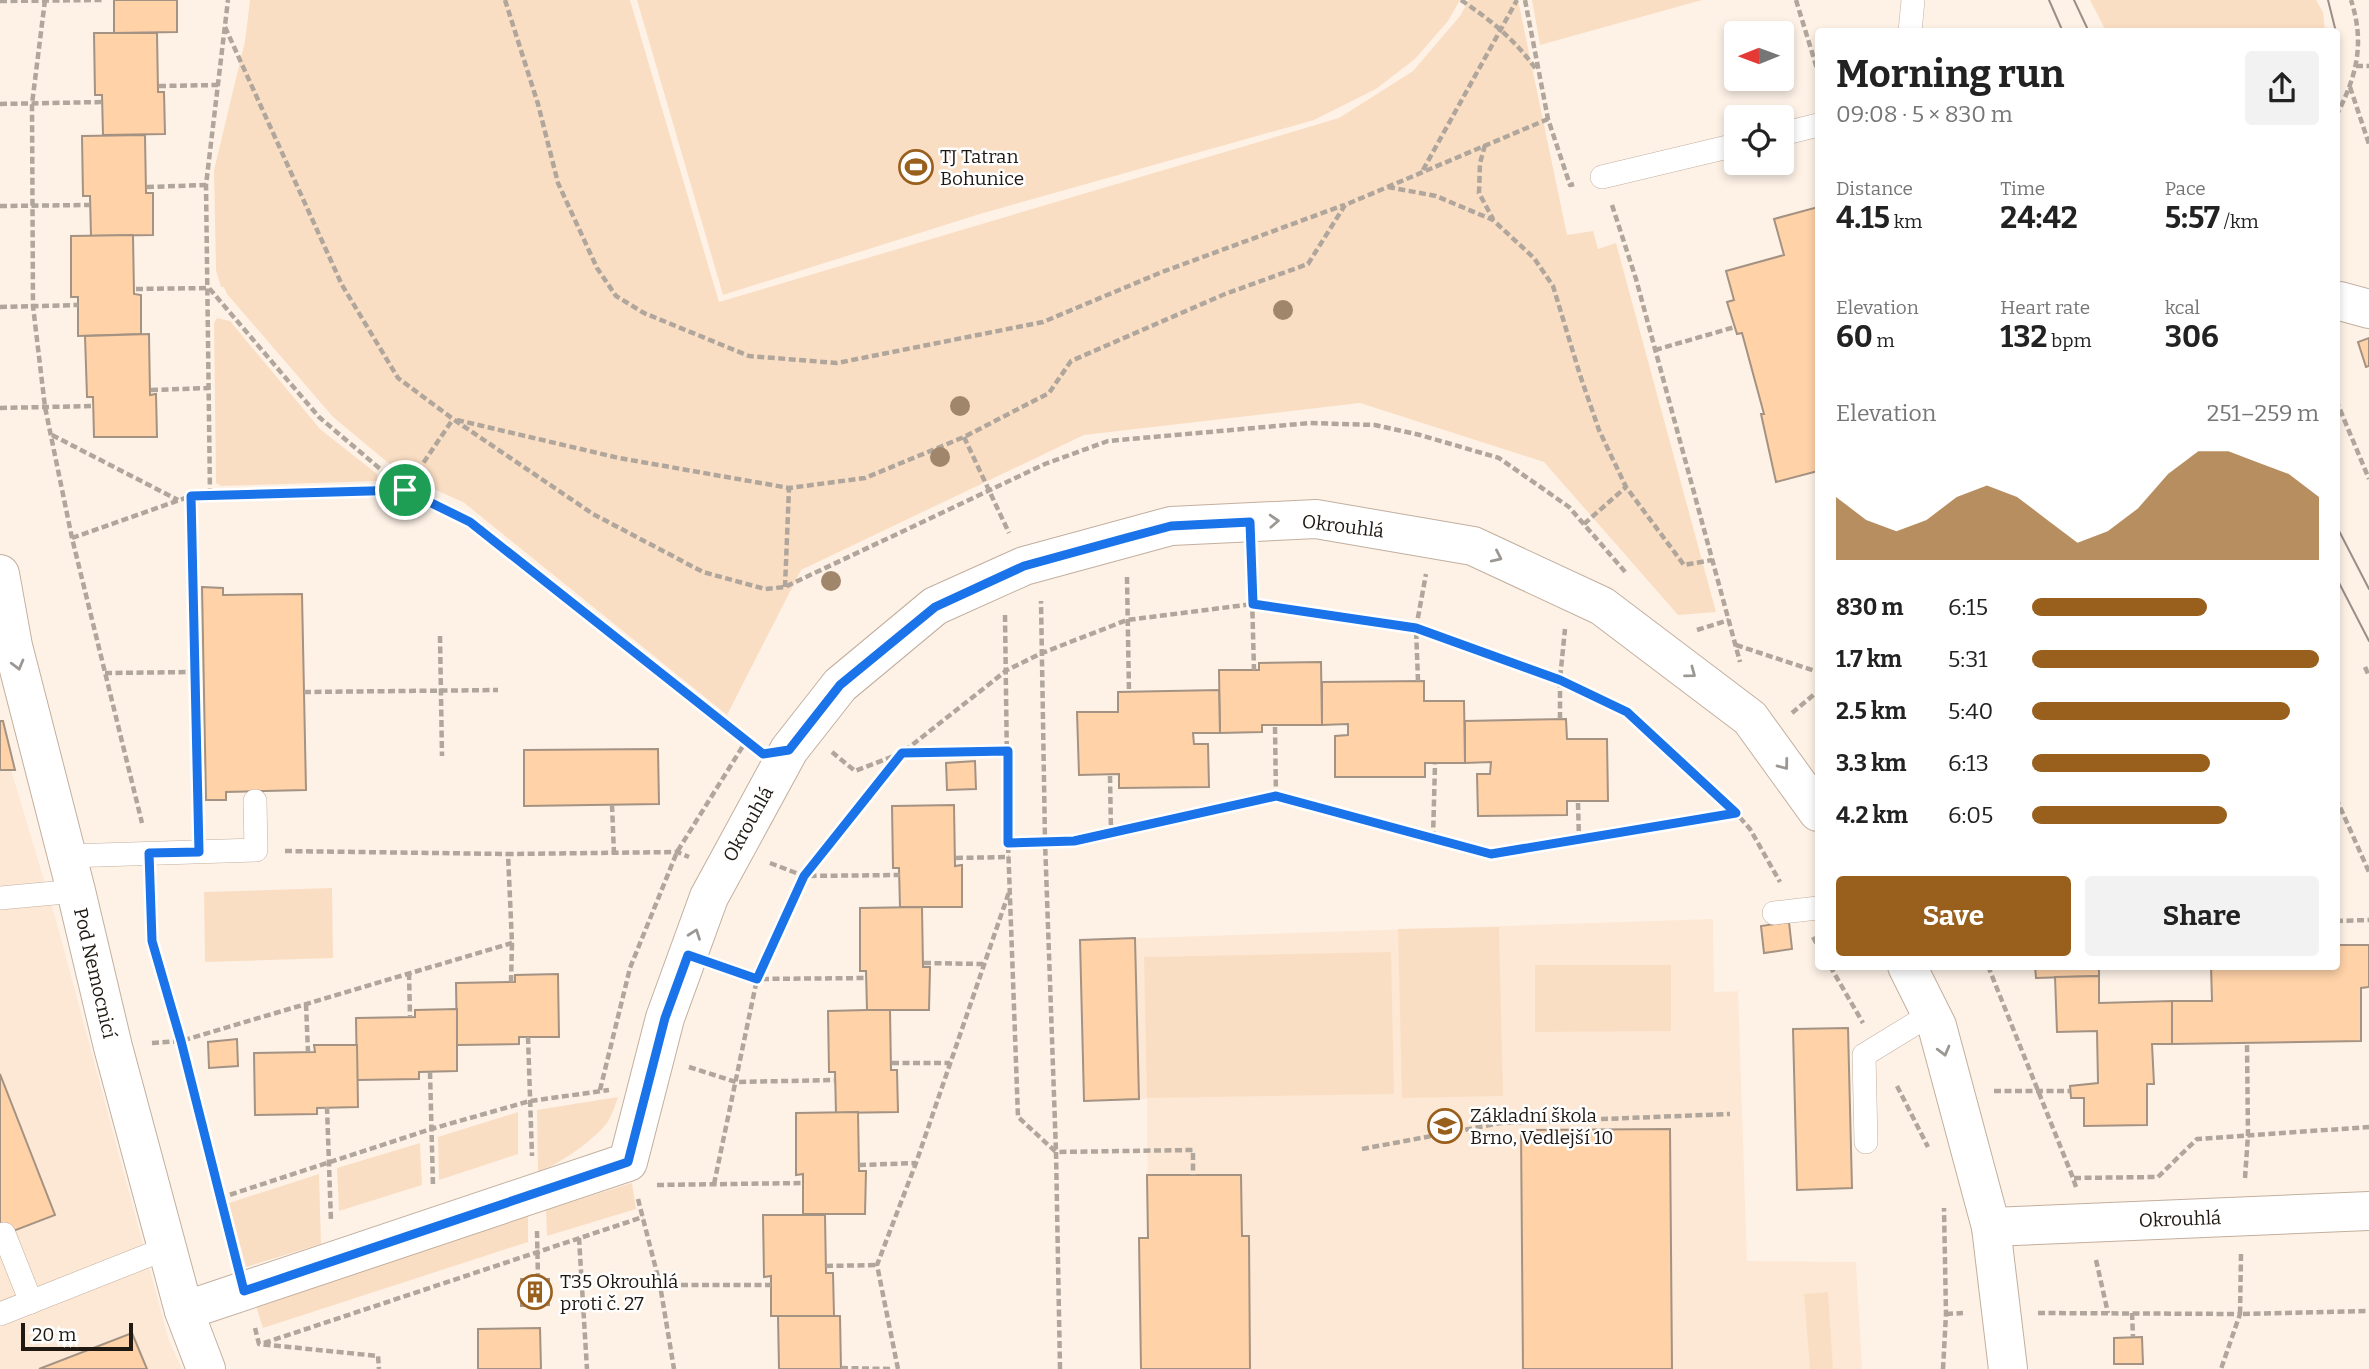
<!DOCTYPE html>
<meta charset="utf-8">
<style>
body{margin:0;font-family:Bitter,serif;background:#f2f2f2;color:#222;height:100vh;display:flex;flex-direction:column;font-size:26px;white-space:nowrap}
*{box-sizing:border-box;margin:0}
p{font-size:23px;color:#767676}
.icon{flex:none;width:38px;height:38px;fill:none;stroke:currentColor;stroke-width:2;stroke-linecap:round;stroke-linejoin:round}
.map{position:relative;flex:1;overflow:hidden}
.drawer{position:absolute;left:1815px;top:28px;width:525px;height:942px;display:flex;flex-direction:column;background:#fff;border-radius:7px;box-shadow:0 4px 10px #0003}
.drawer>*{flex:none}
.needle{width:46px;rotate:269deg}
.fabs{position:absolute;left:1724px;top:21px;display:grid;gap:14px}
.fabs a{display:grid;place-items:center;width:70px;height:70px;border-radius:7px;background:#fff;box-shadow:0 4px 10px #0003;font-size:35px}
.scale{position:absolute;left:21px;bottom:18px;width:112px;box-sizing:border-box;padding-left:7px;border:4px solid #201912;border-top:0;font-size:19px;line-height:24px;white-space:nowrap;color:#201912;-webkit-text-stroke:5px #fff;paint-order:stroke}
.pin{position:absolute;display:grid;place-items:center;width:60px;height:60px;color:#fff;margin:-30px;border:4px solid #fff;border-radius:50%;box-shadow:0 2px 7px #0007}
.round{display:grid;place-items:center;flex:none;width:74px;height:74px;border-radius:7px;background:#f2f2f2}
.headline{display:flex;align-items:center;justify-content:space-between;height:119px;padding:0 21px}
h1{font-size:38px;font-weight:700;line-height:52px}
.metrics{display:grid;grid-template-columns:repeat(3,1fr);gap:10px;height:119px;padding:7px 21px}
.metrics div{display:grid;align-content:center}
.metrics b{font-size:30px;font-weight:700}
.metrics small{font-size:19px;font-weight:400}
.metrics p{font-size:19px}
.chart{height:196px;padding:14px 21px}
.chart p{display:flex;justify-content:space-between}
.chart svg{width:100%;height:126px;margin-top:7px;fill:#995f1d;opacity:.7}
.button{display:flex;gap:14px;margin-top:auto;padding:14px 21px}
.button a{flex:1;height:80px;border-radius:7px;background:#995f1d;color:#fff;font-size:28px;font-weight:700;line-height:80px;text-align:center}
.button a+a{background:#f2f2f2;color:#222}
ul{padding:0 21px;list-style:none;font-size:23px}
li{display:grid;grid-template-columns:112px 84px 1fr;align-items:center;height:52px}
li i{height:18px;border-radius:9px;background:#995f1d}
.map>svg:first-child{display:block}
.built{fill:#fde8d5}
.green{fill:#fadec4}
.building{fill:#ffd2a8;stroke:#a49282;stroke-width:2}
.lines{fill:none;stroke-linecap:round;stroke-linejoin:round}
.service-casing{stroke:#c2af9e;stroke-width:24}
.minor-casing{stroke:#c2af9e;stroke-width:40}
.path{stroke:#b0a69c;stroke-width:4.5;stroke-dasharray:7 3.5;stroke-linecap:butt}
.service{stroke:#fff;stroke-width:23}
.minor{stroke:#fff;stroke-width:38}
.tram{stroke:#998f86;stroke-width:2}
.tree{fill:#a0876b}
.oneway{stroke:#9b9894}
.route-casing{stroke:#fff;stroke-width:14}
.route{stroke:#1a73e8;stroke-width:9}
.labels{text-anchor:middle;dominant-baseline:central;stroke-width:5;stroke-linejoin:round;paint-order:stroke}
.poi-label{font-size:19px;fill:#201912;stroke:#fff;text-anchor:start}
.street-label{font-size:19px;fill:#201912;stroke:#fff}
</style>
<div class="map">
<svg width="2369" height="1369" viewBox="0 0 2369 1369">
<rect width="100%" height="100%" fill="#fef2e7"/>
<g class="built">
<polygon points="0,733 56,920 169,1341 182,1369 0,1369"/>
<polygon points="1713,919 1714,992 1738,991 1747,1261 1856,1262 1862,1369 1141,1369 1139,1238 1148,1237 1147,1099 1084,1101 1080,940"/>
</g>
<g class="green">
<polygon points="250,0 630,0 719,302 1339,118 1413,71 1460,16 1469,0 1518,0 1567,235 1593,231 1598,249 1616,243 1716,612 1678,615 1544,462 1360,403 1084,435 801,570 727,715 463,502 404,476 333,417 227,294 224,287 221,287 216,270 214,170 245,41"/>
<polygon points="637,0 1460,0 1448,21 1415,59 1376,89 1314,120 980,214 723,295"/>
<polygon points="1532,0 1702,0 1540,45"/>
<polygon points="2090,0 2316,0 2323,12 2325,31 2106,31"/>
<polygon points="217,318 230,321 320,429 377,474 377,481 221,486 216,483 214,323"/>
<polygon points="332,888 333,958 205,962 204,892"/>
<polygon points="1499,927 1503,1096 1402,1098 1398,929"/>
<polygon points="1391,952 1394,1094 1147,1098 1144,957"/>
<polygon points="1535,965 1671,965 1671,1031 1535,1032"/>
<path d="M618,1097c-3,8 -6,19 -11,26 -15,19 -48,41 -69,49l-1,-62z"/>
<polygon points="518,1112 518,1154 439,1180 438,1137"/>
<polygon points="420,1143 422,1185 339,1211 337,1168"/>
<polygon points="319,1174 321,1244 246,1267 229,1203"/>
<polygon points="632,1183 636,1209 547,1236 546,1210"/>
<polygon points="528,1215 528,1242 263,1328 256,1306"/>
<polygon points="1828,1292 1833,1369 1810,1369 1804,1294"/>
</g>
<g class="building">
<polygon points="114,0 177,0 177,32 114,33"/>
<polygon points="94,33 157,33 158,92 164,92 165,134 103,135 102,95 95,95"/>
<polygon points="145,135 146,193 153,193 153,235 91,236 90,196 83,196 82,136"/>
<polygon points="1818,207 1818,471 1776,482 1761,414 1764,414 1742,333 1737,334 1727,302 1734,300 1726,271 1784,255 1774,219"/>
<polygon points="133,235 134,294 141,295 141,334 78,336 78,297 71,297 71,236"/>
<polygon points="149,334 150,395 156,394 157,437 94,437 93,397 87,397 85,336"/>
<polygon points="2369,338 2369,366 2366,367 2358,342"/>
<polygon points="202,587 223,588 223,595 302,594 306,790 226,792 226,800 206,800"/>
<polygon points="1321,662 1322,725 1262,725 1262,732 1220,733 1219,670 1259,670 1259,663"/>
<polygon points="1424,681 1424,701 1464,701 1465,763 1425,763 1425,777 1335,777 1335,736 1348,735 1348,724 1322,725 1322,682"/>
<polygon points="1219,690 1220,733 1193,733 1194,744 1208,744 1209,787 1119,788 1119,774 1079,775 1077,712 1118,712 1118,692"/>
<polygon points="1566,719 1567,739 1607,739 1608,801 1567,801 1567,815 1478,816 1477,774 1490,774 1491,762 1465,763 1465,721"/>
<polygon points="0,721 3,721 15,770 0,770"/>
<polygon points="658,749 659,804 524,806 524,750"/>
<polygon points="975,761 976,789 947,790 946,763"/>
<polygon points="954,805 955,866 962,865 962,907 900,907 899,868 893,868 892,806"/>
<polygon points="922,907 923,967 930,967 929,1010 867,1010 866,971 860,971 860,908"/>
<polygon points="1789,922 1792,949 1764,953 1761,926"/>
<polygon points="1135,938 1139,1099 1084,1101 1080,940"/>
<polygon points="2336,945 2369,945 2369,987 2361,988 2361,1041 2172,1044 2172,1001 2212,1001 2211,966 2336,966"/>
<polygon points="2035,966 2099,966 2099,976 2036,978"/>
<polygon points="558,974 559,1037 519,1037 519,1044 457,1045 456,983 515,982 515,975"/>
<polygon points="2099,976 2099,1003 2172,1001 2172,1044 2152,1044 2154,1084 2147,1084 2147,1125 2084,1126 2084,1098 2071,1098 2070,1086 2098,1083 2097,1031 2057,1032 2055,977"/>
<polygon points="457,1009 457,1071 419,1072 419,1079 357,1080 356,1018 415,1017 415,1010"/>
<polygon points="867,1010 890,1010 891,1070 897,1070 898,1112 836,1113 835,1072 829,1072 828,1011"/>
<polygon points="1848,1028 1852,1188 1797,1190 1793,1029"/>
<polygon points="237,1039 238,1066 209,1068 208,1042"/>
<polygon points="314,1045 357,1045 358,1107 317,1108 317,1114 255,1115 254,1053 315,1052"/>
<polygon points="0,1074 55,1215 0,1236"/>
<polygon points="858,1112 859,1171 866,1171 865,1214 803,1214 803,1174 796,1175 796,1113"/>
<polygon points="1670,1129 1672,1369 1523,1369 1521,1130"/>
<polygon points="1147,1175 1241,1175 1242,1236 1249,1236 1250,1369 1141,1369 1139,1238 1148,1238"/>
<polygon points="763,1215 825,1215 826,1273 833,1273 834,1316 771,1316 771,1276 764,1277"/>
<polygon points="521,1279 549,1279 549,1305 521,1306"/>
<polygon points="778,1316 840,1316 841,1369 779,1369"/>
<polygon points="540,1328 541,1369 478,1369 478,1329"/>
<polygon points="132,1333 147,1369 39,1369"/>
<polygon points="2142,1337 2143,1364 2114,1364 2114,1338"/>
</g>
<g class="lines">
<g class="service-casing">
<g id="service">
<polyline points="1910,32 1913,0"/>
<polyline points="1782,134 1818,125"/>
<polyline points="1602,177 1736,145"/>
<polyline points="68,856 256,850 255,801"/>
<polyline points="0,898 76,891"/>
<polyline points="1774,913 1818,908"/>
<polyline points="1866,1142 1864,1055 1931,1014"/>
<polyline points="4,1234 31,1302"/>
<polyline points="0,1314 167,1248"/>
</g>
</g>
<g class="minor-casing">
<g id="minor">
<polyline points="2340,301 2369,309"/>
<polyline points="0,574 13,646 76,891 113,1047 184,1311 206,1369"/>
<polyline points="1907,966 1937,1026 1991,1227 2008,1369"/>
<polyline points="1991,1227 2369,1211"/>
<polyline points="184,1311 628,1162 665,1018 709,897 789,750 840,685 935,606 1024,566 1171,526 1316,519 1473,546 1602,606 1750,718 1818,812"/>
</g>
</g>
<g class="path">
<polyline points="45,0 32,104 33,306 45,407 72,538 142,823"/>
<polyline points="505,0 538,104 558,183 597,268 616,296 644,313 749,356 837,363 1043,322 1162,272 1344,205"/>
<path d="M1461,0c31,21 53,39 75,69"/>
<polyline points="1525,0 1548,119 1570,185 1574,184"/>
<polyline points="1796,0 1818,72"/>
<polyline points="0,1 103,0"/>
<polyline points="225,27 342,285 398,378 453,419 593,514 703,572 765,589 785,587 1045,464 1108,441 1310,423 1375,425 1420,435 1499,458 1569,507 1627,574"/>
<polyline points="2356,66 2369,66"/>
<polyline points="159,86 218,85"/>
<polyline points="2350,87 2369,144"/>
<polyline points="0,104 102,102"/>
<path d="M2336,116c21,-40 29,-73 15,-116"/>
<polyline points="1485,145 1480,163 1479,193 1493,219"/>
<polyline points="1423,170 1517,0"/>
<polyline points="147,187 206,185"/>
<polyline points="1388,187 1436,196 1493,220 1534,258 1553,286 1580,375 1599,430 1626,487 1684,565 1712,560"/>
<polyline points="1612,205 1636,279 1740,662"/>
<polyline points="0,206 90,205"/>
<polyline points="136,289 209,288 319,417 405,490 453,419"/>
<polyline points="0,307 78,305"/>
<polyline points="1655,350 1735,327"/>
<polyline points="151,390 209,388"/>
<polyline points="2336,400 2369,479"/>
<polyline points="0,408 93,406"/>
<polyline points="457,420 619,458 789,488 865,478 964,437 1049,393 1071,361 1225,294 1308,264 1345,205 1548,119"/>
<polyline points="52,435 178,500"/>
<polyline points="964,437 1009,533"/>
<polyline points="210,495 206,185 228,0"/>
<polyline points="191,496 199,824"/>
<polyline points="1584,524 1626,487"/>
<polyline points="72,538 191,496 405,490 470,522 749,744"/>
<polyline points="1251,559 1254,670"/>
<polyline points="1127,577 1129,692"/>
<polyline points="785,587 789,488"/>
<polyline points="1005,615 1008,843 1018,1117 1056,1152 1045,841 1041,601"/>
<polyline points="1697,630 1729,620"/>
<polyline points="440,636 442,756"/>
<polyline points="1736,645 1818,672"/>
<polyline points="2365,667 2369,676"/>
<polyline points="105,673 195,672"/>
<polyline points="1418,681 1416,628 1426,574"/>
<polyline points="304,692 498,690"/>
<polyline points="1792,713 1818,691"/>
<polyline points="1560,719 1560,679 1565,629"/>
<polyline points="1275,727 1276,796"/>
<polyline points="832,752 855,771 902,753 1008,751"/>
<polyline points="1110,776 1111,832"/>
<polyline points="2336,798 2369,872"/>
<polyline points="1578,803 1579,840"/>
<polyline points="612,805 614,854"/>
<polyline points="1433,838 1435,764"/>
<polyline points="1008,843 1074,841 1276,796 1491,854 1736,813"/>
<polyline points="285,851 508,854"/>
<polyline points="956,858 1009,857"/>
<polyline points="770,863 804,876 900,875"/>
<polyline points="150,883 152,941 181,1041 235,1256"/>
<polyline points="2336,921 2369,920"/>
<polyline points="1813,937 1818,946"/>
<polyline points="924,963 983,964"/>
<polyline points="1830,966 1863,1023"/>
<polyline points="1988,966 2073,1178"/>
<polyline points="722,967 757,979 867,978"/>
<polyline points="409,973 410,1016"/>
<polyline points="511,982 512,943"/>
<polyline points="306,1004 308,1052"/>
<polyline points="528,1037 532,1156"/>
<polyline points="152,1043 181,1041 512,943 508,854 677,852 689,857"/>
<polyline points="892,1063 950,1063"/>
<polyline points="689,1067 736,1082 835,1080"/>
<polyline points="430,1072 433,1186"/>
<polyline points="1897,1086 1928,1147"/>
<polyline points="600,1090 630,968 677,852 746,741"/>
<polyline points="1994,1091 2070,1091"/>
<polyline points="327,1107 331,1222"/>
<polyline points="1362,1149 1501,1123 1730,1114"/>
<polyline points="859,1165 916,1163"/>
<polyline points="2245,1178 2248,1135 2247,1043"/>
<polyline points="714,1184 757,979 804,876 902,753 1007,670 1042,653 1127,620 1253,604 1416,628 1560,679 1627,712 1736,813 1750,829 1780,882"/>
<polyline points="657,1185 803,1183"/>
<polyline points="2076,1187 2073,1178 2158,1177 2197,1139 2369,1127"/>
<polyline points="220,1198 431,1129 530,1101 609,1090"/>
<polyline points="638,1199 660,1285 674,1369"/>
<polyline points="537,1231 538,1279"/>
<polyline points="579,1238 587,1369"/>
<polyline points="2241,1254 2240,1314 2369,1311"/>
<polyline points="2096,1260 2108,1313"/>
<polyline points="826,1266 877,1265"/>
<polyline points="660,1285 771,1285"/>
<polyline points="2038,1313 2240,1314 2221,1369"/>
<polyline points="2132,1313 2133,1337"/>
<polyline points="1946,1314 1963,1313"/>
<polyline points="255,1328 259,1344 378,1356 379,1369"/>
<polyline points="264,1343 643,1217"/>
<polyline points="841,1368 891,1369"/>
<polyline points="898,1369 877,1265 916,1163 1009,892"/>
<polyline points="1060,1369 1056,1152 1193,1150 1193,1175"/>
<polyline points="1943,1369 1946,1314 1944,1208"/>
</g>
<use href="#service" class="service"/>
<use href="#minor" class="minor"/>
<g class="tram">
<polyline points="2049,0 2063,32"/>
<polyline points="2074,0 2089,32"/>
<polyline points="2328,0 2336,32"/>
<polyline points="2336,35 2336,58"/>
<polyline points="2336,525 2369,589"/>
<polyline points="2336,577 2369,641"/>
</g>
</g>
<g class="tree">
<circle cx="1283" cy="310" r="10"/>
<circle cx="960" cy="406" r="10"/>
<circle cx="940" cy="457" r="10"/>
<circle cx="831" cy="581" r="10"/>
</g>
<defs><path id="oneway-chevron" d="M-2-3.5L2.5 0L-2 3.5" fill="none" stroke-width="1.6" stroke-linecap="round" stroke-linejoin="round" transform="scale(1.75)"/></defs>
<g class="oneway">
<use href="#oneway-chevron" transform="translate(1274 521) rotate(-3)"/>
<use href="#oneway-chevron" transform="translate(1497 557) rotate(25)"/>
<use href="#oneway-chevron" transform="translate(18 665) rotate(75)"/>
<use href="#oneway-chevron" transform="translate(1691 673) rotate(37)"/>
<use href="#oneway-chevron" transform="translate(1784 765) rotate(53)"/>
<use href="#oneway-chevron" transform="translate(695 934) rotate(-70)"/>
<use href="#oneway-chevron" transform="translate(1944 1051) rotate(75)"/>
</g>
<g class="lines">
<g class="route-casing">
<polygon id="route" points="405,490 470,522 763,754 789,750 840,685 935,607 1024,566 1126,538 1171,526 1250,522 1253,604 1416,628 1560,680 1627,712 1736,813 1491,854 1276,796 1074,841 1008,843 1008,751 902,753 804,876 757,979 688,955 665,1018 628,1162 244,1291 181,1041 152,941 149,853 199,852 191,496"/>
</g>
<use href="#route" class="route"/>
</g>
<defs>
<g id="stadium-ring" transform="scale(1.75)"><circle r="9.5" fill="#fff" stroke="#995f1d" stroke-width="1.5"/><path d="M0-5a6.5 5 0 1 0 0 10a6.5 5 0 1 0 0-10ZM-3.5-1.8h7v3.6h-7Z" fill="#995f1d"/></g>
<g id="school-ring" transform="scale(1.75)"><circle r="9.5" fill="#fff" stroke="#995f1d" stroke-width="1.5"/><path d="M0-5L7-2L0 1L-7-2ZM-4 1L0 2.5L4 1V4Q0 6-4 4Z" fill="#995f1d"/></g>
<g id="building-ring" transform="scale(1.75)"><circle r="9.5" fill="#fff" stroke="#995f1d" stroke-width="1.5"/><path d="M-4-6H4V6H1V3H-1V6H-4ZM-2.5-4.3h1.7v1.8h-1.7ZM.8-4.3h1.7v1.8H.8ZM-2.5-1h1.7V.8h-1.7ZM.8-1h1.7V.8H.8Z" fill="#995f1d"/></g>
</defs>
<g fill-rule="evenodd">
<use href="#stadium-ring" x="916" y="167"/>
<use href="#school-ring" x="1445" y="1126"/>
<use href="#building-ring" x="535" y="1292"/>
</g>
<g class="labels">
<g class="poi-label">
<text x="940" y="156">TJ Tatran<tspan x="940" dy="22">Bohunice</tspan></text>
<text x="1470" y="1115">Základní škola<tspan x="1470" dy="22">Brno, Vedlejší 10</tspan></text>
<text x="560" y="1281">T35 Okrouhlá<tspan x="560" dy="22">proti č. 27</tspan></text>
</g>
<g class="street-label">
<text transform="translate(1343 526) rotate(7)">Okrouhlá</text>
<text transform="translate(748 824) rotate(-61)">Okrouhlá</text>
<text transform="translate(95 973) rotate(77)">Pod Nemocnicí</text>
<text transform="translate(2180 1219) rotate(-2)">Okrouhlá</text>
</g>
</g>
</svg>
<div class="fabs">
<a><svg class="needle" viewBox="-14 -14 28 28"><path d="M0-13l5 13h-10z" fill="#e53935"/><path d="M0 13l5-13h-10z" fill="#767676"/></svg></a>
<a><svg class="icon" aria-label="locate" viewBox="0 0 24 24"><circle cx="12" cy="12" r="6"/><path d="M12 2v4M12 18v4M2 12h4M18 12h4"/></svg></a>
</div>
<div class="scale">20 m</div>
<div class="pin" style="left:405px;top:490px;background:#1e9e55"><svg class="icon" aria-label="arrive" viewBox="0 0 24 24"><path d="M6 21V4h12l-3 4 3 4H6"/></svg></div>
<section class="drawer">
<div class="headline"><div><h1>Morning run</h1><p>09:08 · 5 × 830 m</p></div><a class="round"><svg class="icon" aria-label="share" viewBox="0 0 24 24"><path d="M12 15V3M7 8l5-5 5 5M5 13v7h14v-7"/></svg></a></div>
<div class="metrics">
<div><p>Distance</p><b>4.15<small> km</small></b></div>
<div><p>Time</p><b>24:42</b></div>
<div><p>Pace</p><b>5:57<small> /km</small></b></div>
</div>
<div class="metrics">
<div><p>Elevation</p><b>60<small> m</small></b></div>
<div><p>Heart rate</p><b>132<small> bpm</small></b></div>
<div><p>kcal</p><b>306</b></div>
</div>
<div class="chart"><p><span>Elevation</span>251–259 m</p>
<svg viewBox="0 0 160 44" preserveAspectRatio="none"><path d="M0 44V22L10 30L20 34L30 30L40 22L50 18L60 22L70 30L80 38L90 34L100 26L110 14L120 6L130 6L140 10L150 14L160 22V44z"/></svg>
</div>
<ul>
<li><b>830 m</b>6:15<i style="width:61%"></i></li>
<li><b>1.7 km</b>5:31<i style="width:100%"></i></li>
<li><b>2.5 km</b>5:40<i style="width:90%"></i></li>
<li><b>3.3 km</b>6:13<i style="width:62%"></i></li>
<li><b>4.2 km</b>6:05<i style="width:68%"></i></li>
</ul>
<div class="button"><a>Save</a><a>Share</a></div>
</section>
</div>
